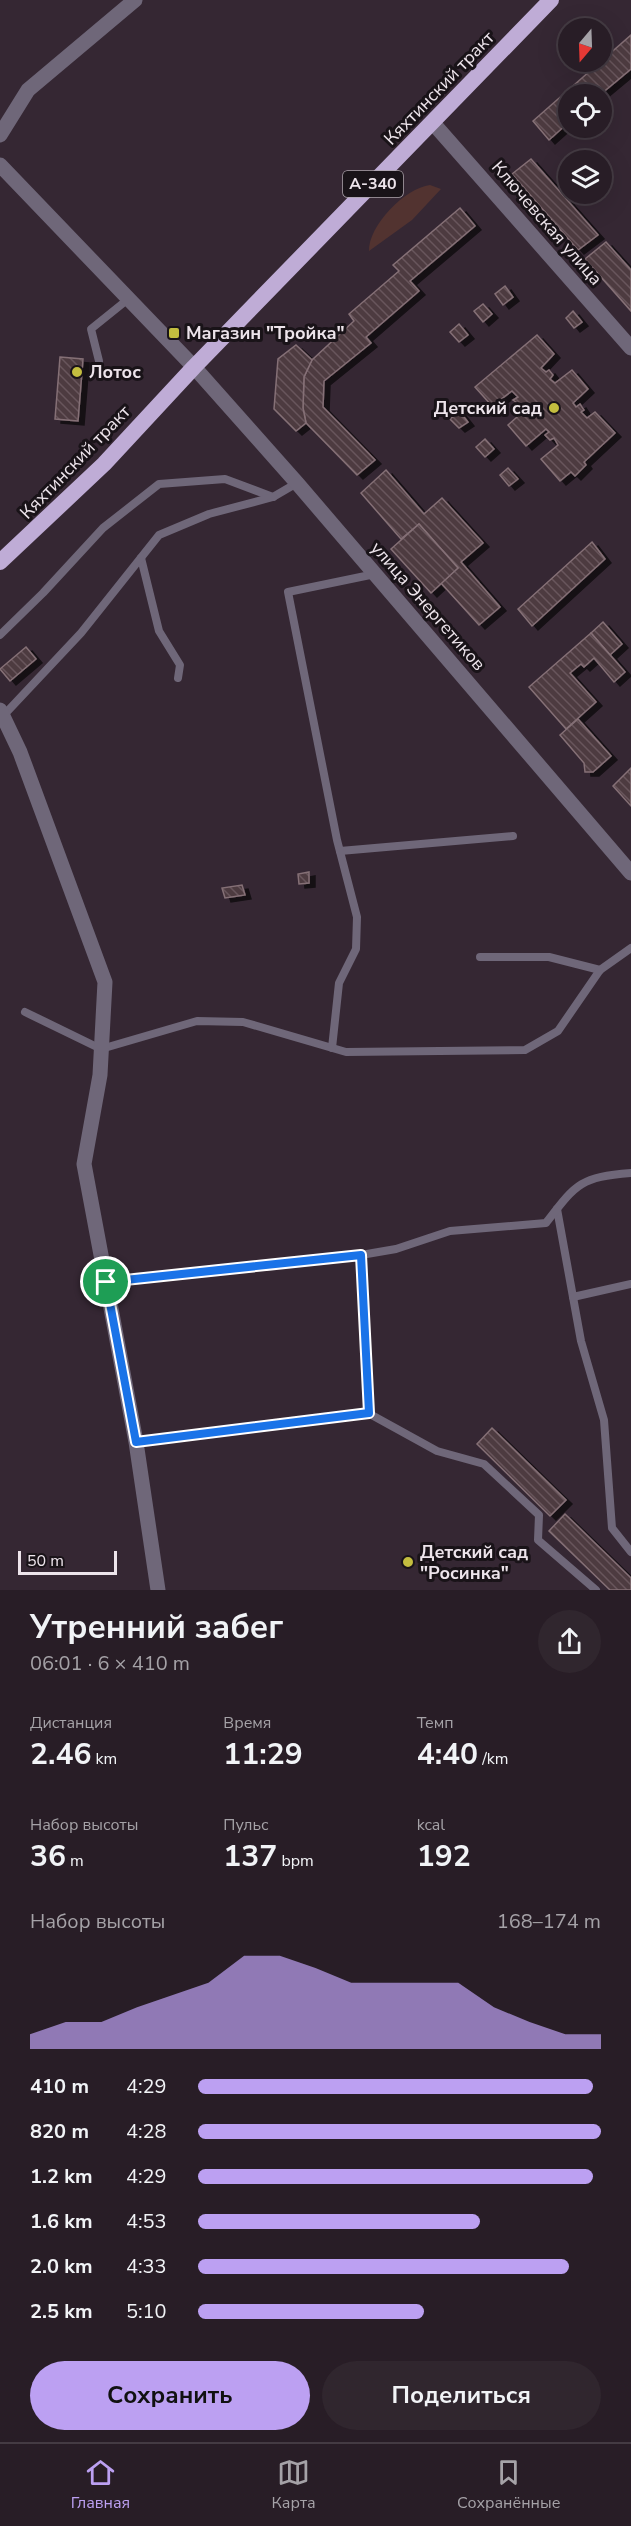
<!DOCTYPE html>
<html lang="ru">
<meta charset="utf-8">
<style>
body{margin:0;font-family:"Nunito Sans",sans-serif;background:#30262e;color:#f1f3f6;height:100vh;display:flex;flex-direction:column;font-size:22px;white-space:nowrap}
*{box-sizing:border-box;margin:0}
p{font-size:20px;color:#a5a2a7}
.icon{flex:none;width:33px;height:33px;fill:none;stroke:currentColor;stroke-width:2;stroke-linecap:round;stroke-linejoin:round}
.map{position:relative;height:1590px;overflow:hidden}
.panel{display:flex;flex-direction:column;background:#281d26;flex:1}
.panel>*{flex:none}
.needle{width:39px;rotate:199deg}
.fabs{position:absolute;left:558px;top:18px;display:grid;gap:12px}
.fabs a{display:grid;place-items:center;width:54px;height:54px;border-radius:50%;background:#281d26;box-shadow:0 6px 24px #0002,0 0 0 2px #443b43;font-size:30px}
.scale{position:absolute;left:18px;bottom:15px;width:99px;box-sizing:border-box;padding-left:6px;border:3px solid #ede4eb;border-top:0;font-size:16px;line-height:21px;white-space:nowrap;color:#ede4eb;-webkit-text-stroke:4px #191318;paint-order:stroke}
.pin{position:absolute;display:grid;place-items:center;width:51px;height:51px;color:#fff;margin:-26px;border:3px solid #fff;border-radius:50%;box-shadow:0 2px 6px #0007}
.round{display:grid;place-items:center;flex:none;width:63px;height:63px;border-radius:32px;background:#30262e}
.head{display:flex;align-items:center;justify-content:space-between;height:102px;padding:0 30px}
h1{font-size:33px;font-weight:700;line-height:45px}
.metrics{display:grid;grid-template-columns:repeat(3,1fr);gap:9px;height:102px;padding:6px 30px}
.metrics div{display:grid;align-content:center}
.metrics b{font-size:30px;font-weight:700}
.metrics small{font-size:16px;font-weight:400}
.metrics p{font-size:16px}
.chart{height:168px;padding:12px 30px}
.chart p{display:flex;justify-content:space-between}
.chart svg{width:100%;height:108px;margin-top:6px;fill:#bca0f2;opacity:.7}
.button{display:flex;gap:12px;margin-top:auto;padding:12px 30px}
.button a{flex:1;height:69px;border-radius:36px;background:#bca0f2;color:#111;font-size:24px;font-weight:700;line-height:69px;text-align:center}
.button a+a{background:#30262e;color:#f1f3f6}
ul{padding:0 30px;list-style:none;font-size:20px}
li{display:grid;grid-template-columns:96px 72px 1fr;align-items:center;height:45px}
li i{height:15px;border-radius:8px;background:#bca0f2}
.menu{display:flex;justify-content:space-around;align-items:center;height:84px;border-top:2px solid #443b43;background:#281d26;font-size:16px;color:#a5a2a7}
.menu a{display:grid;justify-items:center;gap:3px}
.menu .on{color:#bca0f2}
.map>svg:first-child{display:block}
.green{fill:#523330}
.building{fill:url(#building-back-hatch);stroke:#857076;stroke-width:1.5;filter:url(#shadow)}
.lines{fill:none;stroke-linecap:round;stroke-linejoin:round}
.service{stroke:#6f6779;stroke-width:8}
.minor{stroke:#6f6779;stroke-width:15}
.tertiary{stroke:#6f6779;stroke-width:15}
.trunk{stroke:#bfacd6;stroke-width:16}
.route-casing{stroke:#fff;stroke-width:12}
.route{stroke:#1a73e8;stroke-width:8}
.poi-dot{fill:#c3bd3f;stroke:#191318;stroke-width:2}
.labels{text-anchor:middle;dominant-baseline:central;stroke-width:6;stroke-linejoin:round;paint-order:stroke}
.shield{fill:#191318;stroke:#ada5ac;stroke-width:1.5}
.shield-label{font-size:16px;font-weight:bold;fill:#ede4eb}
.street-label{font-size:18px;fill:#ede4eb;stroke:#191318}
.poi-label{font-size:18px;font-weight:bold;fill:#ede4eb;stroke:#191318;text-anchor:start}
</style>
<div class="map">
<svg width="631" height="1590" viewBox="0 0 631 1590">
<defs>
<pattern id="building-back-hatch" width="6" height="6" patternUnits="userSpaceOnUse" patternTransform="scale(1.5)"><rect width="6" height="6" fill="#4d3a40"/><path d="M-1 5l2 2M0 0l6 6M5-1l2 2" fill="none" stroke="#67565c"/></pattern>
<filter id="shadow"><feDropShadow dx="6" dy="4" stdDeviation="0" flood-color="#0009"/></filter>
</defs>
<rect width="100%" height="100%" fill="#352733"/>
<path class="green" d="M430,185l11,4 -29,31 -43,31c-1,-25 36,-63 61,-66z"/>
<g class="building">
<polygon points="631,35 631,69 601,94 568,94 568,123 549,140 533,121"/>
<polygon points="531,159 598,235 578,250 512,174"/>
<polygon points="460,208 475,226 410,281 419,291 366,337 371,343 324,381 323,407 375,460 357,475 306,423 303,408 304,377 312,360 354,321 349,314 399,271 393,265"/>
<polygon points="606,242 631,270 631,311 585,259"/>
<polygon points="505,286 513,297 503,305 495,294"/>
<polygon points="483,304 492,314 483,322 474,311"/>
<polygon points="573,311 582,322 574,328 566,318"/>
<polygon points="459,324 468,335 459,342 450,332"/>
<polygon points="537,335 554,354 541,368 546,372 549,370 553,375 550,379 555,383 572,370 588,389 573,403 576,407 580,404 584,410 581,412 587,418 595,412 615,433 584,462 586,465 575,476 571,472 560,481 541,459 558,445 554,438 550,440 545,435 549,432 546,429 526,446 508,425 526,409 513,400 518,397 512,391 492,406 475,387"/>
<polygon points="296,345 312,360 304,377 303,408 306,423 296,431 274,409 278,359"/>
<polygon points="60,357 83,359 78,421 55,419"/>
<polygon points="460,412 468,422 459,428 450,419"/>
<polygon points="485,439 494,449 485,457 476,447"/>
<polygon points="508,468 518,479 509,486 500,475"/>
<polygon points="386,470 424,514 442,498 483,543 461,562 500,607 479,625 441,583 458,568 419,524 401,539 361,493"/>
<polygon points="419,524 458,568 431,593 391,549"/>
<polygon points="592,542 605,559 532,626 518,609"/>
<polygon points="603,622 622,644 610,655 591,633"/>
<polygon points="591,633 625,672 614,682 594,658 584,667 581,664 570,673 596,702 566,729 529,687"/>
<polygon points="26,647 36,659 10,681 0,669"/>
<polygon points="578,719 611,756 593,772 585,772 584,763 560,735"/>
<polygon points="631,768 631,806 613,786"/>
<polygon points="309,872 309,883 299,884 298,874"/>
<polygon points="242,885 245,895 225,898 222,888"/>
<polygon points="492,1428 566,1500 550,1516 477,1444"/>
<polygon points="565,1514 631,1578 631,1590 610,1590 549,1531"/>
</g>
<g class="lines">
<g class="service">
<polyline points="99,361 91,329 127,300"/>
<polyline points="141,558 159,631 180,665 178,678"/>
<polyline points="0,635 43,593 103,528 159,484 225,479 273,497 297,483"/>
<polyline points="3,716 81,633 159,535 209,514 273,497"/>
<polyline points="340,851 513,836"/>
<polyline points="480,957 549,957 600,970"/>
<polyline points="25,1012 101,1049 197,1021 243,1022 346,1052 525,1050 558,1031 600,970 631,948"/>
<polyline points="332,1048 339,983 356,949 357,917 337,840 288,592 375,574"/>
<polyline points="557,1209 581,1341 604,1420 612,1528 631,1552"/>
<polyline points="361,1255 368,1413 437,1451 484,1464 539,1515 538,1540 596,1590"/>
<path d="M106,1282l255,-27 35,-6 54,-18 96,-8c30,-39 34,-46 85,-50"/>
<polyline points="573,1297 631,1284"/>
<polyline points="136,1442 368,1413"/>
</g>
<g class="minor">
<polyline points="433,123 631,348"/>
<polyline points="0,135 28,90 135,0"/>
<polyline points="0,165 194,367"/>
<polyline points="0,710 20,752 105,982 100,1075 84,1164 136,1442 158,1590"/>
</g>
<polyline class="tertiary" points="194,367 297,483 631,873"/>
<polyline class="trunk" points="0,562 104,464 194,367 551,0"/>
</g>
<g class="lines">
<g class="route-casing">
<polygon id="route" points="361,1255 369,1413 136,1442 106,1282"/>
</g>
<use href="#route" class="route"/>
</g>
<g class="poi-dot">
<rect x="168" y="327" width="12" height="12" rx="3"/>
<circle cx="77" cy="372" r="6"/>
<circle cx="554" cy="408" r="6"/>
<circle cx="408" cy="1562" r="6"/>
</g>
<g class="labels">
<rect class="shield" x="343" y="171" width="60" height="26" rx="4.5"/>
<g class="shield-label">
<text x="373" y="184">А-340</text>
</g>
<g class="street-label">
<text transform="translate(439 88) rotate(-46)">Кяхтинский тракт</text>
<text transform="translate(547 223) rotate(49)">Ключевская улица</text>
<text transform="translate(75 462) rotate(-46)">Кяхтинский тракт</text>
<text transform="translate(428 606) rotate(49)">улица Энергетиков</text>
</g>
<g class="poi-label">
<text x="186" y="333">Магазин "Тройка"</text>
<text x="89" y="372">Лотос</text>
<text x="542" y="408" text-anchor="end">Детский сад</text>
<text x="420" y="1552">Детский сад<tspan x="420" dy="21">"Росинка"</tspan></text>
</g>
</g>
</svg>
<div class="fabs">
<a><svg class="needle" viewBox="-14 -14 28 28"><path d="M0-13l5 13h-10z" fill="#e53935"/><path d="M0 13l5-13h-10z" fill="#a5a2a7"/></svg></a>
<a><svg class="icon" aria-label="locate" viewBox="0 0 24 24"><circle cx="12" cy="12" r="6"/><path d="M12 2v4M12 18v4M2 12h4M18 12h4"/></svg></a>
<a><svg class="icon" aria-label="layers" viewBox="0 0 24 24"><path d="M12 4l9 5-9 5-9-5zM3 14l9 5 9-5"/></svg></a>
</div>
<div class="scale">50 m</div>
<div class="pin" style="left:106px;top:1282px;background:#1e9e55"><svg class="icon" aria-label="arrive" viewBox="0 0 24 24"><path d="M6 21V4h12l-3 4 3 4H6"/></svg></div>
</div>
<section class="panel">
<div class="head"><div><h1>Утренний забег</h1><p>06:01 · 6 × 410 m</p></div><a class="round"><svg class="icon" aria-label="share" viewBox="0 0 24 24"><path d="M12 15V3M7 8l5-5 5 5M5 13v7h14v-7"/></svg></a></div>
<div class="metrics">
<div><p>Дистанция</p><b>2.46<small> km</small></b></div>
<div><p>Время</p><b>11:29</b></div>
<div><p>Темп</p><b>4:40<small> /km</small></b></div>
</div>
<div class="metrics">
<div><p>Набор высоты</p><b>36<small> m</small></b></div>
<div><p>Пульс</p><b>137<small> bpm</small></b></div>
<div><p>kcal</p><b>192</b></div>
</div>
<div class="chart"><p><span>Набор высоты</span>168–174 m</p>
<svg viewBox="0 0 160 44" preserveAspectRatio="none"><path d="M0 44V38L10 33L20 33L30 27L40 22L50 17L60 6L70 6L80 11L90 17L100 17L110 17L120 17L130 27L140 33L150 38L160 38V44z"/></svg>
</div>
<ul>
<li><b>410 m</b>4:29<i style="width:98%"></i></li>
<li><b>820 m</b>4:28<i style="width:100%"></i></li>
<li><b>1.2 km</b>4:29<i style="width:98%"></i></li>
<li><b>1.6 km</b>4:53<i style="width:70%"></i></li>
<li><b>2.0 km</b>4:33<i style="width:92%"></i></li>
<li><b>2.5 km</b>5:10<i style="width:56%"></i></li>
</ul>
<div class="button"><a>Сохранить</a><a>Поделиться</a></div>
</section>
<nav class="menu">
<a class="on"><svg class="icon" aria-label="home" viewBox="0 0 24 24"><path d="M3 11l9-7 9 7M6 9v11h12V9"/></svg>Главная</a>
<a><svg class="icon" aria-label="map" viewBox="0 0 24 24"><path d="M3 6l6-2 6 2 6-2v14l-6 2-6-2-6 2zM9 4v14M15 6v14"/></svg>Карта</a>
<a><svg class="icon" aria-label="saved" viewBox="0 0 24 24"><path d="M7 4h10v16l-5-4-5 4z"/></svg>Сохранённые</a>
</nav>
